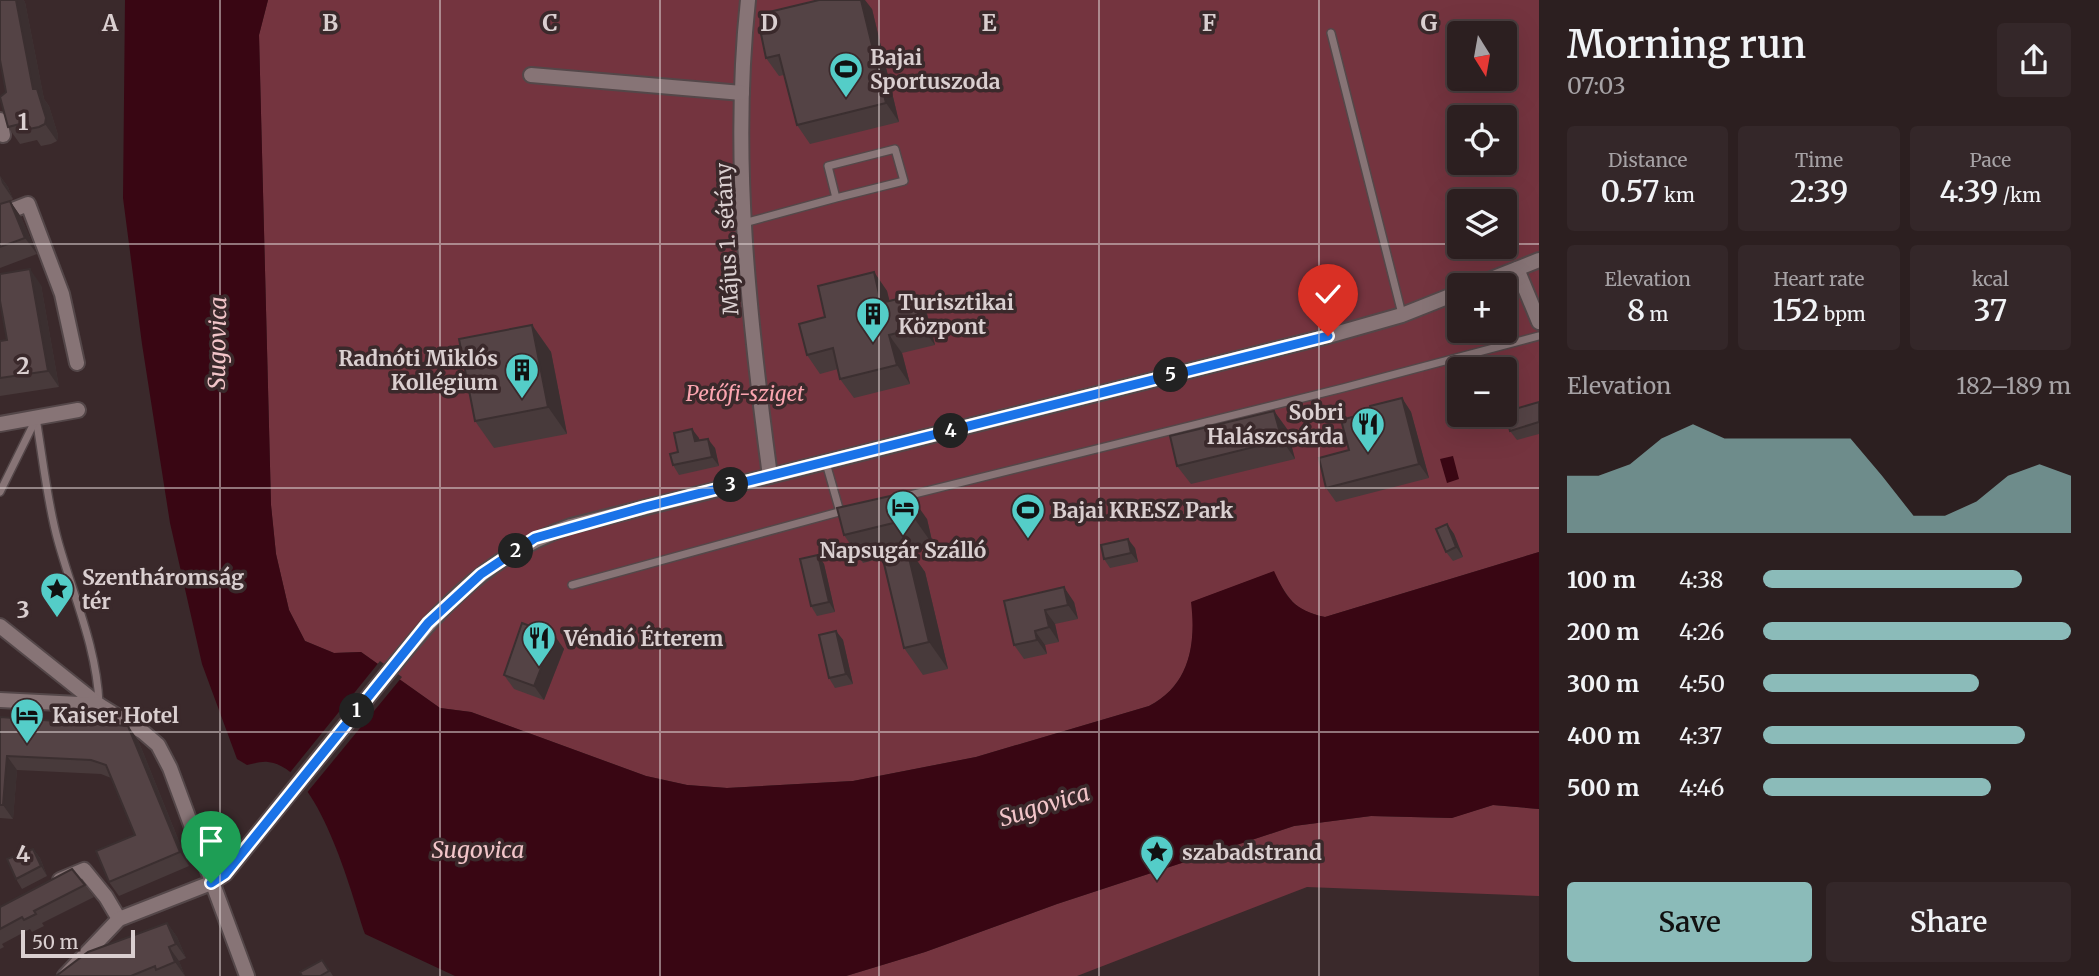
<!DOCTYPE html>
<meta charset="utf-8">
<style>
body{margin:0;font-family:Merriweather,serif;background:#342729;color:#f1f3f6;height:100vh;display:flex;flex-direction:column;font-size:26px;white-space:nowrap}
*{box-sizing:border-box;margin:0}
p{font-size:23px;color:#a6a2a5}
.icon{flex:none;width:38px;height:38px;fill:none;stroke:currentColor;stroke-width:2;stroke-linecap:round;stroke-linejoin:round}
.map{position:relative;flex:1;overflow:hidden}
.panel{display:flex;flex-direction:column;background:#2c1f20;width:560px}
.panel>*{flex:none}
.needle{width:46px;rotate:169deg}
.tools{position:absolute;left:1447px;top:21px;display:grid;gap:14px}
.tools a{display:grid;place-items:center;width:70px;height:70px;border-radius:7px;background:#2c1f20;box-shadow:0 7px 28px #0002,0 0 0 2px #483d3e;font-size:35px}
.scale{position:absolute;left:21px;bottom:18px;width:114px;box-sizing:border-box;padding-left:7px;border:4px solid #dacfd0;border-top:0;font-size:19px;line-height:24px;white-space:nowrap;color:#dacfd0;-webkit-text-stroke:5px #3a292b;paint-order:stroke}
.pin{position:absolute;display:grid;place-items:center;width:60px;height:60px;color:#fff;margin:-72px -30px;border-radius:50% 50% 50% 0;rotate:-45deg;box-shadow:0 0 7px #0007}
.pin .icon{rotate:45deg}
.km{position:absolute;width:35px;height:35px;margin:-18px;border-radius:50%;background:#222;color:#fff;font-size:19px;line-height:35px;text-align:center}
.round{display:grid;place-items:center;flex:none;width:74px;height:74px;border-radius:7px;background:#342729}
.summary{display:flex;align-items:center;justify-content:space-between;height:119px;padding:0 28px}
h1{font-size:38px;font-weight:600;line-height:52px}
.metrics{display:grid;grid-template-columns:repeat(3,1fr);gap:10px;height:119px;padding:7px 28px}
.metrics div{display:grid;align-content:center;border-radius:7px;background:#342729;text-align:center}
.metrics b{font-size:30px;font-weight:600}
.metrics small{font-size:19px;font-weight:400}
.metrics p{font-size:19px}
.chart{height:196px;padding:14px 28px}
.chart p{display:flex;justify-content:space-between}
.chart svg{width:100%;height:126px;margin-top:7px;fill:#8bbbb9;opacity:.7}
.cta{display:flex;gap:14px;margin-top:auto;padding:14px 28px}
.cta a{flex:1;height:80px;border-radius:7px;background:#8bbbb9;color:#111;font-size:28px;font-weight:600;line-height:80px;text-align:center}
.cta a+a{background:#342729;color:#f1f3f6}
ul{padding:0 28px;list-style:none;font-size:23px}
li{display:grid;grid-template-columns:112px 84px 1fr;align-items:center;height:52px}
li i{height:18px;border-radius:9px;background:#8bbbb9}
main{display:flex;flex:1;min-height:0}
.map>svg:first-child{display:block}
.green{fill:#74343f;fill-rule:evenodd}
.water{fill:#390613}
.pier{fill:#3a292b}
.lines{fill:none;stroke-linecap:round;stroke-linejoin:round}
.lane-casing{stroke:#544749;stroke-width:10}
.street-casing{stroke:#544749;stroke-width:18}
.lane{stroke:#877476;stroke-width:7}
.street{stroke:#877476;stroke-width:14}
.wall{fill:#483a3b}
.shaded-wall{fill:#3b2f30}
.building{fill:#544345;stroke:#3b2f30;stroke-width:2}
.route-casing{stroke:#fff;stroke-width:14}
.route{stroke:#1a73e8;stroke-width:9}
.grid{fill:none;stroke:#dacfd0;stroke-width:2;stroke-opacity:0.55}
.labels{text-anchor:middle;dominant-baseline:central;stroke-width:7;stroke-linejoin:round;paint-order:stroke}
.poi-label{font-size:21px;font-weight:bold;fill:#dacfd0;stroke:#3a292b;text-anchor:start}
.street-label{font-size:21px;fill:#dacfd0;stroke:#3a292b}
.park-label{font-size:21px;font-style:italic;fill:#fba5b0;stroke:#3a292b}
.water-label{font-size:23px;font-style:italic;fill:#f2c5c9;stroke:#3a292b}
.grid-label{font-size:23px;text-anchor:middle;font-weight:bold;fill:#dacfd0;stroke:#3a292b;stroke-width:7;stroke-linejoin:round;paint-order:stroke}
</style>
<main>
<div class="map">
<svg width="1539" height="976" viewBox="0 0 1539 976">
<rect width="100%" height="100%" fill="#3a292b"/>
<g class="green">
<path d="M268,0h1271v552l-214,65c-33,-7 -36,-19 -52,-45l-81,30c4,42 -2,83 -43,104l-173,51 -123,24 -126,7 -40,-3 -41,-9 -175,-64 -31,-4 -79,-56 -27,1 -29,-12 -16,-31 -13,-56 -5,-49 -12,-470zM1460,33h45v46h-45zM1460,117h45v46h-45zM1460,201h45v46h-45zM1460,285h45v46h-45zM1460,369h45v46h-45z"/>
<polygon points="1493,805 1539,809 1539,896 1307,887 1077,976 846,976 925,952 1057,904 1294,826 1371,816 1451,818"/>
</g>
<g class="water">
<path d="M125,0h143l-9,35 12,470 5,49 13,56 16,31 29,12 27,-1 79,56 31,4 175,64 41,9 40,3 126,-7 123,-24 173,-51c41,-21 47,-62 42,-104l83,-31c13,28 20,39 51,46l214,-65v257l-46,-4 -41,13 -81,-2 -77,10 -237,78 -132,48 -79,24h-391l-90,-42c-14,-42 -46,-167 -97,-172 -7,-1 -15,2 -21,3l-10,-6 -35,-95 -32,-141 -28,-179 -19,-146z"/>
<polygon points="1453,456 1459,479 1447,483 1440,459"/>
</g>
<polygon class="pier" points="380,661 402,677 305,795 288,775"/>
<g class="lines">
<g class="lane-casing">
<g id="lane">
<polyline points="1331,33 1402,314"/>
<polyline points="744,223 836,198 828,166 895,149 904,181 836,198"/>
<path d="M36,418c7,41 11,84 22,123 15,54 39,107 41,163"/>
<polyline points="826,463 840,512"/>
<polyline points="0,492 36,419"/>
<polyline points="902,497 1343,388 1539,336"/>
<polyline points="572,585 846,510"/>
</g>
</g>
<g class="street-casing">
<g id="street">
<path d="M748,0c-17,158 1,319 22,476"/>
<polyline points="531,75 742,93"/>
<polyline points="0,120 3,135"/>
<polyline points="0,215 28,204 62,294 77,363"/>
<polyline points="1517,269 1539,322"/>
<polyline points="1476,285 1539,260"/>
<polyline points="0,424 78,410"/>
<polyline points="0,626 99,705 143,732 158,745 170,768 247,976"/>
<polyline points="0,700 99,705"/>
<polyline points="60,880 84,870 106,897 119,919"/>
<path d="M65,976l54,-57 92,-36 14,-9c43,-53 85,-106 128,-158 65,-80 117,-156 218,-190l757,-190 74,-21 58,-23"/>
</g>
</g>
<use href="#lane" class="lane"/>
<use href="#street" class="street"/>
</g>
<g class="wall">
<polygon points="0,0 23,0 25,2 44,99 49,106 58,135 57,141 51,144 41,146 37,140 20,144 8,127"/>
<polygon points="872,9 899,122 810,144 797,125 784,75 779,76 766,58 774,32"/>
<polygon points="0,176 8,187 13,199 10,201 21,217 37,254 0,268"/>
<polygon points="874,272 887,291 889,301 914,295 927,314 935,345 902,353 910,384 854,398 840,379 838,369 820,374 807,355 825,317"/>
<polygon points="41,285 59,387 0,396 0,341 7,340"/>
<polygon points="532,325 551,352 567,434 494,448 475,421"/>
<polygon points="1402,398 1411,412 1429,478 1336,502 1326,488 1371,412"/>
<polygon points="1539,402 1539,434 1517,440 1510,431"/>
<polygon points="1274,411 1287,429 1295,459 1191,484 1177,466"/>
<polygon points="692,429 699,440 715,448 719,466 679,475 673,465 678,452"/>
<polygon points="837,508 927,519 933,545 910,551 925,572 948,669 923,675 904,648 882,558 863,563 844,535"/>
<polygon points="1447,524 1454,534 1463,557 1453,561 1446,552"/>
<polygon points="1135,548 1138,562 1110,568 1104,559"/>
<polygon points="818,555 824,564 835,612 817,616 811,606"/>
<polygon points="1004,601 1074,602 1078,619 1055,624 1059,642 1045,645 1047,654 1024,659 1014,645"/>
<polygon points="836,631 843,640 853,684 835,688 829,678"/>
<polygon points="554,635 564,649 544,700 514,689 504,675"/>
<polygon points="0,717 128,726 138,740 189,866 119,896 109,882 135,835 111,778 101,774 17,770 13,819 0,818"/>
<polygon points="33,849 40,858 47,876 22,889 16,879"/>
<polygon points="85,885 94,897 42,923 44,926 32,932 30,929 2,944 4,947 0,949 0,907"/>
<polygon points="167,923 177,937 186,958 179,961 185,976 56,976"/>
<polygon points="328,968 333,976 302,976"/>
</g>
<g class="shaded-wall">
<polygon points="16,0 23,0 25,2 44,99 49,106 58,135 57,141 45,124 33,89"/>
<polygon points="861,0 865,0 872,9 899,122 886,103"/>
<polygon points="0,176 8,187 13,199 2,183"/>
<polygon points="10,201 21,217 37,254 25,238"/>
<polygon points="30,269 41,285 59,387 48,371"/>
<polygon points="874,272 887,291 895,322 881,303"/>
<polygon points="914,295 927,314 935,345 921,327"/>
<polygon points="532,325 551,352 567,434 548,407"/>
<polygon points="889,335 902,353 910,384 897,365"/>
<polygon points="1402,398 1411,412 1429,478 1419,464"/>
<polygon points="1274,411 1287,429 1295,459 1282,440"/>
<polygon points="692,429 699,438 701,451 695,441"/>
<polygon points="708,439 715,448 719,466 712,457"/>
<polygon points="908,492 927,519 933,545 914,518"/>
<polygon points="1447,524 1454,534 1463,557 1456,547"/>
<polygon points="1128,539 1135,548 1138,562 1131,553"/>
<polygon points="906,545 925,572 948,669 929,642"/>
<polygon points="818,555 824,564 835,612 829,602"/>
<polygon points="1064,587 1074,602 1078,619 1068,605"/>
<polygon points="1045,610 1055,624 1059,642 1049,627"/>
<polygon points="836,631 843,640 853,684 846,674"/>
<polygon points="1035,631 1045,645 1047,654 1037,640"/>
<polygon points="554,635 564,649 544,700 534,686"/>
<polygon points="128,726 138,740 189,866 180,852"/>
<polygon points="7,756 17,770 13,819 3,805"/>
<polygon points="33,849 40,858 47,876 41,866"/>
<polygon points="167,923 177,937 186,958 176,944"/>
<polygon points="169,947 179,961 185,976 175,962"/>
</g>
<g class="building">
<polygon points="0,0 16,0 33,89 37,89 46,118 45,124 39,127 29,129 28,122 8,127 0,97 6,92 0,60"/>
<polygon points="819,0 861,0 886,103 797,125 779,55 766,58 761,34 774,32 769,12"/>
<polygon points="10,201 25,238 0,247 0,204"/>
<polygon points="30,269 48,371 0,378 0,341 7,340 0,301 0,274"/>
<polygon points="874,272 881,303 914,295 921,327 889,335 897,365 840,379 833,348 807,355 799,324 825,317 818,286"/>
<polygon points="532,325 548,407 475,421 459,339"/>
<polygon points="1402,398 1419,464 1326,488 1319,458 1349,450 1341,420 1371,412 1370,406"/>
<polygon points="1539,402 1539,422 1510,431 1505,412"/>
<polygon points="1274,411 1282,440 1177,466 1170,436"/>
<polygon points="692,429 695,441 708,439 712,457 673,465 670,454 678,452 674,433"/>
<polygon points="908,492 914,518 844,535 837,508"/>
<polygon points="1447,524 1456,547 1446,552 1436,529"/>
<polygon points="1128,539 1131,553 1104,559 1101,545"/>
<polygon points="906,545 929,642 904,648 881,551"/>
<polygon points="818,555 829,602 811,606 800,559"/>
<polygon points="1064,587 1068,605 1045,610 1049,627 1035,631 1037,640 1014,645 1004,601"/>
<polygon points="522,623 554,635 534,686 504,675"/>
<polygon points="836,631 846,674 829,678 819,635"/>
<polygon points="0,717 128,726 180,852 109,882 96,851 135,835 106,765 91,760 7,756 3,805 0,805"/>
<polygon points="33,849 41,866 16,879 7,859"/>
<polygon points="72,869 85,885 34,911 36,914 24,920 22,917 0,929 0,907"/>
<polygon points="167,923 176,944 169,947 175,962 156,970 155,966 131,976 56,976 88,952"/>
<polygon points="322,960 329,971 320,976 302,976 300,972"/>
</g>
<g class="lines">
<g class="route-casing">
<polyline id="route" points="211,883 225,874 428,623 481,574 535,538 645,507 1328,336"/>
</g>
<use href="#route" class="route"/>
</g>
<path class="grid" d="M220,0v976M440,0v976M660,0v976M879,0v976M1099,0v976M1319,0v976M0,244h1460M1505,244h34M0,488h1539M0,732h1539"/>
<defs>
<g id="stadium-pin" transform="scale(1.75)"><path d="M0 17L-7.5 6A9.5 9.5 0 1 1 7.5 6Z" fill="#54cdc8" stroke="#3a292b"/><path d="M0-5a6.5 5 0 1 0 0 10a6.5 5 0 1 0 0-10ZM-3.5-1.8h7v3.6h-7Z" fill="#111"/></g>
<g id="building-pin" transform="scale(1.75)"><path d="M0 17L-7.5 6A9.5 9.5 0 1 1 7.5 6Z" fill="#54cdc8" stroke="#3a292b"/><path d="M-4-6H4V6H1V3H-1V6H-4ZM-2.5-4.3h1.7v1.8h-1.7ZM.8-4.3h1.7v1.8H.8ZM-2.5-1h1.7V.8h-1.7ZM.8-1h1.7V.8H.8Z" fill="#111"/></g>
<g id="restaurant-pin" transform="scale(1.75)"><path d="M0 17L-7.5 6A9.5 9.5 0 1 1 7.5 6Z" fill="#54cdc8" stroke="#3a292b"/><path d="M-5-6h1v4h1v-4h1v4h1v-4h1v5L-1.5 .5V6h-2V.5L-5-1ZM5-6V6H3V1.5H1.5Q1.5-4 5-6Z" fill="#111"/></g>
<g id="hotel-pin" transform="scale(1.75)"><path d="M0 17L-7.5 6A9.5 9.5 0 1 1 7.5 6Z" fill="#54cdc8" stroke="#3a292b"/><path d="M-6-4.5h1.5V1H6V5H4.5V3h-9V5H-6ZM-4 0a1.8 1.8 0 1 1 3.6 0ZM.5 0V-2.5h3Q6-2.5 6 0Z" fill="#111"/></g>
<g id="sight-pin" transform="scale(1.75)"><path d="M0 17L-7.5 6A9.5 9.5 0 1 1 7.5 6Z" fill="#54cdc8" stroke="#3a292b"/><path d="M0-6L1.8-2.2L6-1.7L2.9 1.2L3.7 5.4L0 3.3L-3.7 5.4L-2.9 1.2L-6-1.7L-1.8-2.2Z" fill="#111"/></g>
</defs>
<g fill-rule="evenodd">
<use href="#stadium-pin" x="846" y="69"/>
<use href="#building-pin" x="873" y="314"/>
<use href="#building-pin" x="522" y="370"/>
<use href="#restaurant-pin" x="1368" y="424"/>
<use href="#hotel-pin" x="903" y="507"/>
<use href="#stadium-pin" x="1028" y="510"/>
<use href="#sight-pin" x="57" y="589"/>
<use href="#restaurant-pin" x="539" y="638"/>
<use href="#hotel-pin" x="27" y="715"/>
<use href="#sight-pin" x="1157" y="852"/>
</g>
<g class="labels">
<g class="poi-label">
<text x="870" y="57">Bajai<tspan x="870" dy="24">Sportuszoda</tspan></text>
<text x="898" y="302">Turisztikai<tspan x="898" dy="24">Központ</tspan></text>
<text x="498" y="358" text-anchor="end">Radnóti Miklós<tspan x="498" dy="24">Kollégium</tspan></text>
<text x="1344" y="412" text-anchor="end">Sobri<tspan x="1344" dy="24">Halászcsárda</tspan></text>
<text x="1052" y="510">Bajai KRESZ Park</text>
<text x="903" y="550" text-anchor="middle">Napsugár Szálló</text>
<text x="82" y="577">Szentháromság<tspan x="82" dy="24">tér</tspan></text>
<text x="564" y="638">Véndió Étterem</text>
<text x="52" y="715">Kaiser Hotel</text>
<text x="1182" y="852">szabadstrand</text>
</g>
<g class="street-label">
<text transform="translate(727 239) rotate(-93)">Május 1. sétány</text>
</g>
<g class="park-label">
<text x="745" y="393">Petőfi-sziget</text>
</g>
<g class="water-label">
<text transform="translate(217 343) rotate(-89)">Sugovica</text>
<text transform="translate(1044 805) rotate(-17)">Sugovica</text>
<text x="478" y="849">Sugovica</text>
</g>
</g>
<g class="grid-label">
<text x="110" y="31">A</text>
<text x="330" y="31">B</text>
<text x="550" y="31">C</text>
<text x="769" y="31">D</text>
<text x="989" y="31">E</text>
<text x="1209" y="31">F</text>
<text x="1429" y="31">G</text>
<text x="23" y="130">1</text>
<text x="23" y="374">2</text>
<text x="23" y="618">3</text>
<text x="23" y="862">4</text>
</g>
</svg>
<div class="tools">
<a><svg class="needle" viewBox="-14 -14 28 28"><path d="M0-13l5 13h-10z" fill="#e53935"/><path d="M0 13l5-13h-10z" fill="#a6a2a5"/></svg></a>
<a><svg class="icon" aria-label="locate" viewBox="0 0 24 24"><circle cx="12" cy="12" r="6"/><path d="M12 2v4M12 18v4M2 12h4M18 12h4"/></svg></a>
<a><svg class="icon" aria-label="layers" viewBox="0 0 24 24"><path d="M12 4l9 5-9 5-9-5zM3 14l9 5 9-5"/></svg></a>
<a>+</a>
<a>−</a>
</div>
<div class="scale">50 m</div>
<div class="pin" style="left:211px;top:883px;background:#1e9e55"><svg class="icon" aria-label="arrive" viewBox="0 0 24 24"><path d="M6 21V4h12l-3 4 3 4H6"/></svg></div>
<div class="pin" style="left:1328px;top:336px;background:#d93025"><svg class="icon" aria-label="check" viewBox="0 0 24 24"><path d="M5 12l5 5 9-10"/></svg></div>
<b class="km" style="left:357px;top:711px">1</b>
<b class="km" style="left:516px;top:551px">2</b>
<b class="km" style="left:731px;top:485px">3</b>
<b class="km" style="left:951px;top:431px">4</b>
<b class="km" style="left:1171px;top:375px">5</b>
</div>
<section class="panel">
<div class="summary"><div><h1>Morning run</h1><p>07:03</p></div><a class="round"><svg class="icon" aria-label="share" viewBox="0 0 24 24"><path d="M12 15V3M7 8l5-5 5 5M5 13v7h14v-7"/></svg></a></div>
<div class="metrics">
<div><p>Distance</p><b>0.57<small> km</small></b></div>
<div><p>Time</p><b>2:39</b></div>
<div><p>Pace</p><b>4:39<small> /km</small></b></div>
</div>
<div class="metrics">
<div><p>Elevation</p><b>8<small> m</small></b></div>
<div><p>Heart rate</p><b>152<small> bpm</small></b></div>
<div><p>kcal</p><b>37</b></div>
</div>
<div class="chart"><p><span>Elevation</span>182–189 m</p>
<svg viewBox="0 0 160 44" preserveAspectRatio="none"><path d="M0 44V24L10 24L20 20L30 11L40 6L50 11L60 11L70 11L80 11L90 11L100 24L110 38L120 38L130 33L140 24L150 20L160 24V44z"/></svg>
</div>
<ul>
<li><b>100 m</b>4:38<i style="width:84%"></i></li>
<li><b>200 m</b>4:26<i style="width:100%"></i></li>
<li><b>300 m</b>4:50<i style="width:70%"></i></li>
<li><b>400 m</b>4:37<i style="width:85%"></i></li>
<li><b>500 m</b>4:46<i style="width:74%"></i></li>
</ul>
<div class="cta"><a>Save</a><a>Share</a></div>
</section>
</main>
